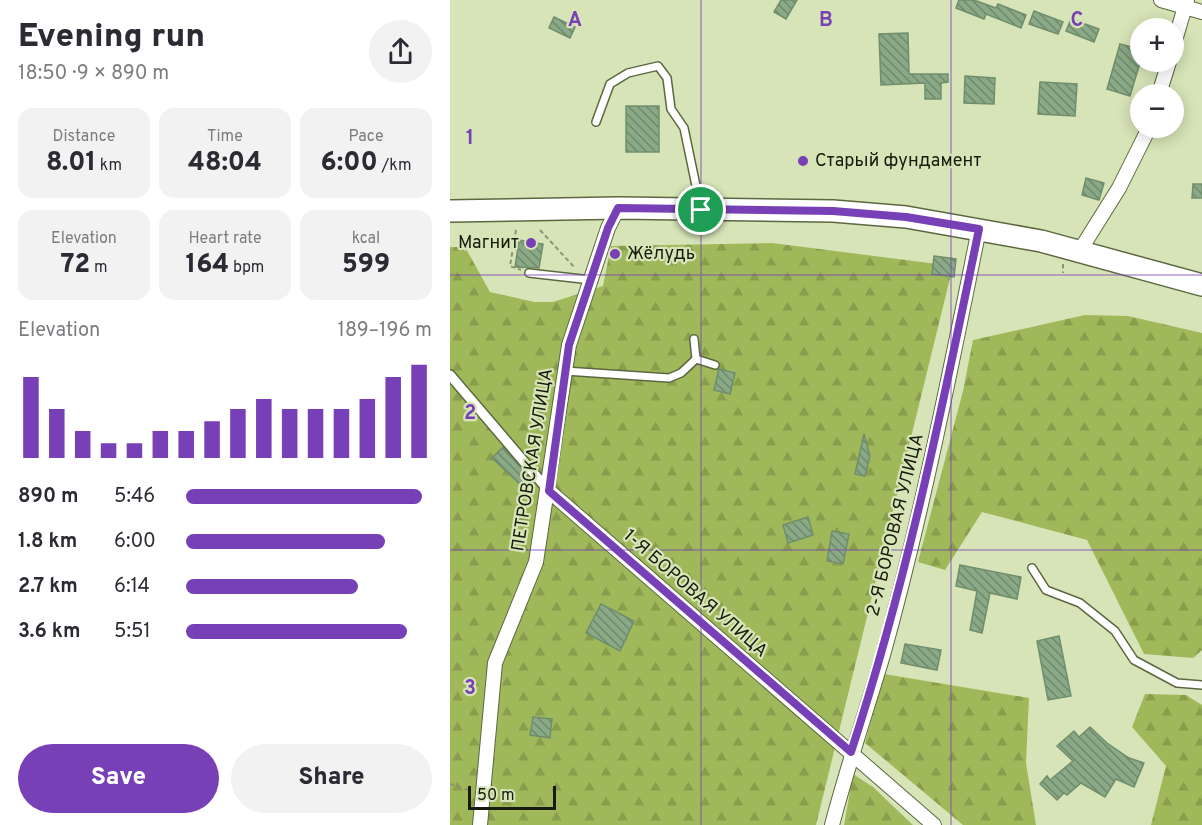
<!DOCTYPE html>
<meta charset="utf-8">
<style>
body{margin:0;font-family:Overpass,sans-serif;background:#f2f2f3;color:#2b2b33;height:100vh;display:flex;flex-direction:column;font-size:22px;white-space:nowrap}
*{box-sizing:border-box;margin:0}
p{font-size:20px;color:#7c7c81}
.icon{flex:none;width:33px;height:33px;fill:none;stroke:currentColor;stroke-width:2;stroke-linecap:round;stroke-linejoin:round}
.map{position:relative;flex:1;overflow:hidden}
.sheet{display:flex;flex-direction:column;background:#fff;width:450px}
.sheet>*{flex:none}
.fabs{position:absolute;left:680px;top:18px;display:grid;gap:12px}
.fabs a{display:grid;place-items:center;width:54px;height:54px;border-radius:50%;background:#fff;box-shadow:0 3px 15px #0003;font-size:30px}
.scale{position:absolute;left:18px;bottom:15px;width:88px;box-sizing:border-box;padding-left:6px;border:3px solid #161b0b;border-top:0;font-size:16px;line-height:21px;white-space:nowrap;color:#161b0b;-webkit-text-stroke:4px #d6e4b7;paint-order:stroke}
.pin{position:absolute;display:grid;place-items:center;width:51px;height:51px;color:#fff;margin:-26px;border:3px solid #fff;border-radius:50%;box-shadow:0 2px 6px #0007}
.round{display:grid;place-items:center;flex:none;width:63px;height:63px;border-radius:32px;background:#f2f2f3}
.headline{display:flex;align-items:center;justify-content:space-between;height:102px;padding:0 18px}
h1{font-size:33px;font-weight:800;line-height:45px}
.metrics{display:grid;grid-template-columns:repeat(3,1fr);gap:9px;height:102px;padding:6px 18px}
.metrics div{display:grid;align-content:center;border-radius:15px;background:#f2f2f3;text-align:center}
.metrics b{font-size:26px;font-weight:800}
.metrics small{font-size:16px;font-weight:400}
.metrics p{font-size:16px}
.chart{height:168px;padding:12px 18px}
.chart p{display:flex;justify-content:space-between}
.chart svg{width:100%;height:108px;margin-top:6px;stroke:#7840b6;stroke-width:6}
.cta{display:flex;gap:12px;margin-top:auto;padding:12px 18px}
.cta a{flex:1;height:69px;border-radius:36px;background:#7840b6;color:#fff;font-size:24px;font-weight:800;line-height:69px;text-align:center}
.cta a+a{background:#f2f2f3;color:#2b2b33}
ul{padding:0 18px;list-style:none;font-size:20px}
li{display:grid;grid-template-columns:96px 72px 1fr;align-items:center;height:45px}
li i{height:15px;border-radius:8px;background:#7840b6}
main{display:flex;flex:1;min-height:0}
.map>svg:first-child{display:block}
.forest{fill:url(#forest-firs)}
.building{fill:url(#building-back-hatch);stroke:#708e6c;stroke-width:1.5}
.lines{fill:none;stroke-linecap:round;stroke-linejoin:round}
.service-casing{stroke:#5c6740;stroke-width:10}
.pedestrian-casing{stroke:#5c6740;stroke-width:12}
.minor-casing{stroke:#5c6740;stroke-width:16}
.primary-casing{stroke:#5c6740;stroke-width:24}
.path{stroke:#8b9574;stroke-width:2;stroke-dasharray:4.5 3;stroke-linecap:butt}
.service{stroke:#fff;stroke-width:7}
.pedestrian{stroke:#fff;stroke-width:9}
.minor{stroke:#fff;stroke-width:14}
.primary{stroke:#fff;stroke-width:21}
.route-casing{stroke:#fff;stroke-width:12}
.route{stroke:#7840b6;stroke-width:8}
.grid{fill:none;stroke:#7840b6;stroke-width:1.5;stroke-opacity:0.55}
.poi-dot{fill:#7840b6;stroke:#d6e4b7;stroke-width:2}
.labels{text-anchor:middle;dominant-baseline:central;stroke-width:4.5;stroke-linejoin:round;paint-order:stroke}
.poi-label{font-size:18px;fill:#161b0b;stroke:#d6e4b7;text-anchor:start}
.street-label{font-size:18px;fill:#161b0b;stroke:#d6e4b7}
.grid-label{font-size:20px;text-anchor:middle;font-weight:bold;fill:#7840b6;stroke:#d6e4b7;stroke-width:4.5;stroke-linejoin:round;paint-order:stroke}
</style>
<main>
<section class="sheet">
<div class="headline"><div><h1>Evening run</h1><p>18:50 · 9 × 890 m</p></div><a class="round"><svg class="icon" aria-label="share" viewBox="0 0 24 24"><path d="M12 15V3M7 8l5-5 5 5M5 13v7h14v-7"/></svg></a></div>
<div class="metrics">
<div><p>Distance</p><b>8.01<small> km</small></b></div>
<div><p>Time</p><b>48:04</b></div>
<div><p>Pace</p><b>6:00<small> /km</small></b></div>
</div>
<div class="metrics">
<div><p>Elevation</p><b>72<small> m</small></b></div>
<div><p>Heart rate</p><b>164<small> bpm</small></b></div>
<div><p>kcal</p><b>599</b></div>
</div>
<div class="chart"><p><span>Elevation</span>189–196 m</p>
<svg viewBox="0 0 160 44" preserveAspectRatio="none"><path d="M5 44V11M15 44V24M25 44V33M35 44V38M45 44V38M55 44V33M65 44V33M75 44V29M85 44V24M95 44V20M105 44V24M115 44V24M125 44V24M135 44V20M145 44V11M155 44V6"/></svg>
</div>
<ul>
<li><b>890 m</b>5:46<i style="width:96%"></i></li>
<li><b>1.8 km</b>6:00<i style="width:81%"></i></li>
<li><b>2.7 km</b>6:14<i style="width:70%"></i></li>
<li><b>3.6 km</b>5:51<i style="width:90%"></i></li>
</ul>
<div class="cta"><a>Save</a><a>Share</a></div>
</section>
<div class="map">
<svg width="752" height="825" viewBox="0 0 752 825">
<defs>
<pattern id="forest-firs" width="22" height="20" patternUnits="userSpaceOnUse" patternTransform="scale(1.5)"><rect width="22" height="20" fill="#9fb95a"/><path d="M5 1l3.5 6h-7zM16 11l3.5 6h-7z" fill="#889e4d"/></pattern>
<pattern id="building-back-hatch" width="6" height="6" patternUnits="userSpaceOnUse" patternTransform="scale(1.5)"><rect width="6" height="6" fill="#8aa986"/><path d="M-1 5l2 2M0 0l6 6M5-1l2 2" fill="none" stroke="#70896c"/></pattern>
</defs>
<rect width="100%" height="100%" fill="#d6e4b7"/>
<g class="forest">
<polygon points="322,243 503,266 366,825 0,825 0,247 15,247 40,292 84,302 103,302 153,286 161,246"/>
<polygon points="635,315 678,316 752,333 752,650 743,658 694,654 637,540 532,512 495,570 468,562 513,391 523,340"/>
<polygon points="434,674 579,698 576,763 586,825 513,825 415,743"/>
<polygon points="695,694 736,695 752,705 752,825 701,825 716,766 682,727"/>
<polygon points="403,774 423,787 463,825 394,825"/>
</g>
<g class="building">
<polygon points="331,0 347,0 336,19 324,12"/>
<polygon points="509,0 524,0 546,8 548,4 576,15 571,28 536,14 534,19 506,8"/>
<polygon points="584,11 613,22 608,34 579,24"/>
<polygon points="104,17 125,27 120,38 99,28"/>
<polygon points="621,19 649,29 644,42 616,31"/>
<polygon points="458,33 459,74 498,74 498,82 491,83 491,99 475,99 475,83 431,85 429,34"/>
<polygon points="670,44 690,49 690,63 680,96 657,89"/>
<polygon points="515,76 545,78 544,104 514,103"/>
<polygon points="590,82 627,84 625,116 588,114"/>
<rect x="176" y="106" width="33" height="46"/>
<polygon points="636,178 654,183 649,200 632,195"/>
<polygon points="743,184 752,184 752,198 742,198"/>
<polygon points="69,240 93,244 89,268 65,267"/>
<polygon points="484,256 506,259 504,277 482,274"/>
<polygon points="269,369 285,373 280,394 264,390"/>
<polygon points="414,434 420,456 415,476 405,474"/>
<polygon points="53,447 78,476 70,484 42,458"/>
<polygon points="358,517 363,535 338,543 333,525"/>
<polygon points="382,531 399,534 393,564 377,561"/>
<polygon points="510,565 571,577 567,599 540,593 532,633 520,630 527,591 506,586"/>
<polygon points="151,604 184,621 170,651 136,633"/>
<polygon points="609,636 621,696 598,700 587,641"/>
<polygon points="455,644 491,650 487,670 451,663"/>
<polygon points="83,717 102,719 100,738 80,735"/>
<polygon points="640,727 657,743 679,758 694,763 684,787 666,779 655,797 631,783 617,795 614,793 607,800 590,784 597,776 600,780 623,761 607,746 624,731 629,737"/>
</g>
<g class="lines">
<g class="service-casing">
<g id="service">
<polyline points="146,122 160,84 178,73 208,66 217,78 221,109 234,128 250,205"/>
<polyline points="79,273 141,280"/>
<polyline points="246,359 265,365"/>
<polyline points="115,371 219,378 231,373 246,359 244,339"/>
<polyline points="582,568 596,590 630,603 665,631 684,660 727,683 752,685"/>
</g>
</g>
<g class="pedestrian-casing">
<polyline id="pedestrian" points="0,375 99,491"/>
</g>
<g class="minor-casing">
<g id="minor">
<polyline points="711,0 752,12"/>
<polyline points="723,47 737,0"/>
<polyline points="709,94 719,62"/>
<polyline points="629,252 669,188 699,128"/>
<polyline points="99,491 484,825"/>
<polyline points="30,825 45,663 86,562 119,345 158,228 168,208"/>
<path d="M382,825c15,-57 34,-113 51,-170 39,-140 67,-283 96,-426"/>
</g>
</g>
<g class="primary-casing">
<polyline id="primary" points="0,211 168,208 383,211 456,217 591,241 752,285"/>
</g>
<g class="path">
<polyline points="66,230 60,266 71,270"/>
<polyline points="90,230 125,268"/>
<polyline points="613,264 613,273"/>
<polyline points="0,784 21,791"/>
</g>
<use href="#service" class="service"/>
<use href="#pedestrian" class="pedestrian"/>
<use href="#minor" class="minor"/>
<use href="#primary" class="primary"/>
</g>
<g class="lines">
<g class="route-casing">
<path id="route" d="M168,208l215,3 73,6 73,12c-36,176 -72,352 -128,523l-302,-261 20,-146 39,-117z"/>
</g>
<use href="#route" class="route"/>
</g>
<path class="grid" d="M251,0v825M501,0v825M0,275h752M0,550h752"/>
<g class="poi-dot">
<circle cx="353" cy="161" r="6"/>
<circle cx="81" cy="243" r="6"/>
<circle cx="165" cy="254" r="6"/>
</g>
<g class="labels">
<g class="poi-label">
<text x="365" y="161">Старый фундамент</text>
<text x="69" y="243" text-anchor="end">Магнит</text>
<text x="177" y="254">Жёлудь</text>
</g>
<g class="street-label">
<text transform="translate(83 460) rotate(-81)">ПЕТРОВСКАЯ УЛИЦА</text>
<text transform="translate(446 525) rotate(-76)">2-Я БОРОВАЯ УЛИЦА</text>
<text transform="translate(245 594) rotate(41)">1-Я БОРОВАЯ УЛИЦА</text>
</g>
</g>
<g class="grid-label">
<text x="125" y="26">A</text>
<text x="376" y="26">B</text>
<text x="627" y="26">C</text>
<text x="20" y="144">1</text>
<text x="20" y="419">2</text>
<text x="20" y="694">3</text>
</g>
</svg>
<div class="fabs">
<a>+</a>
<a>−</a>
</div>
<div class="scale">50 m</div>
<div class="pin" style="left:251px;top:210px;background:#1e9e55"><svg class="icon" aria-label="arrive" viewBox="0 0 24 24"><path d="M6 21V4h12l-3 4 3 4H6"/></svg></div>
</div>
</main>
